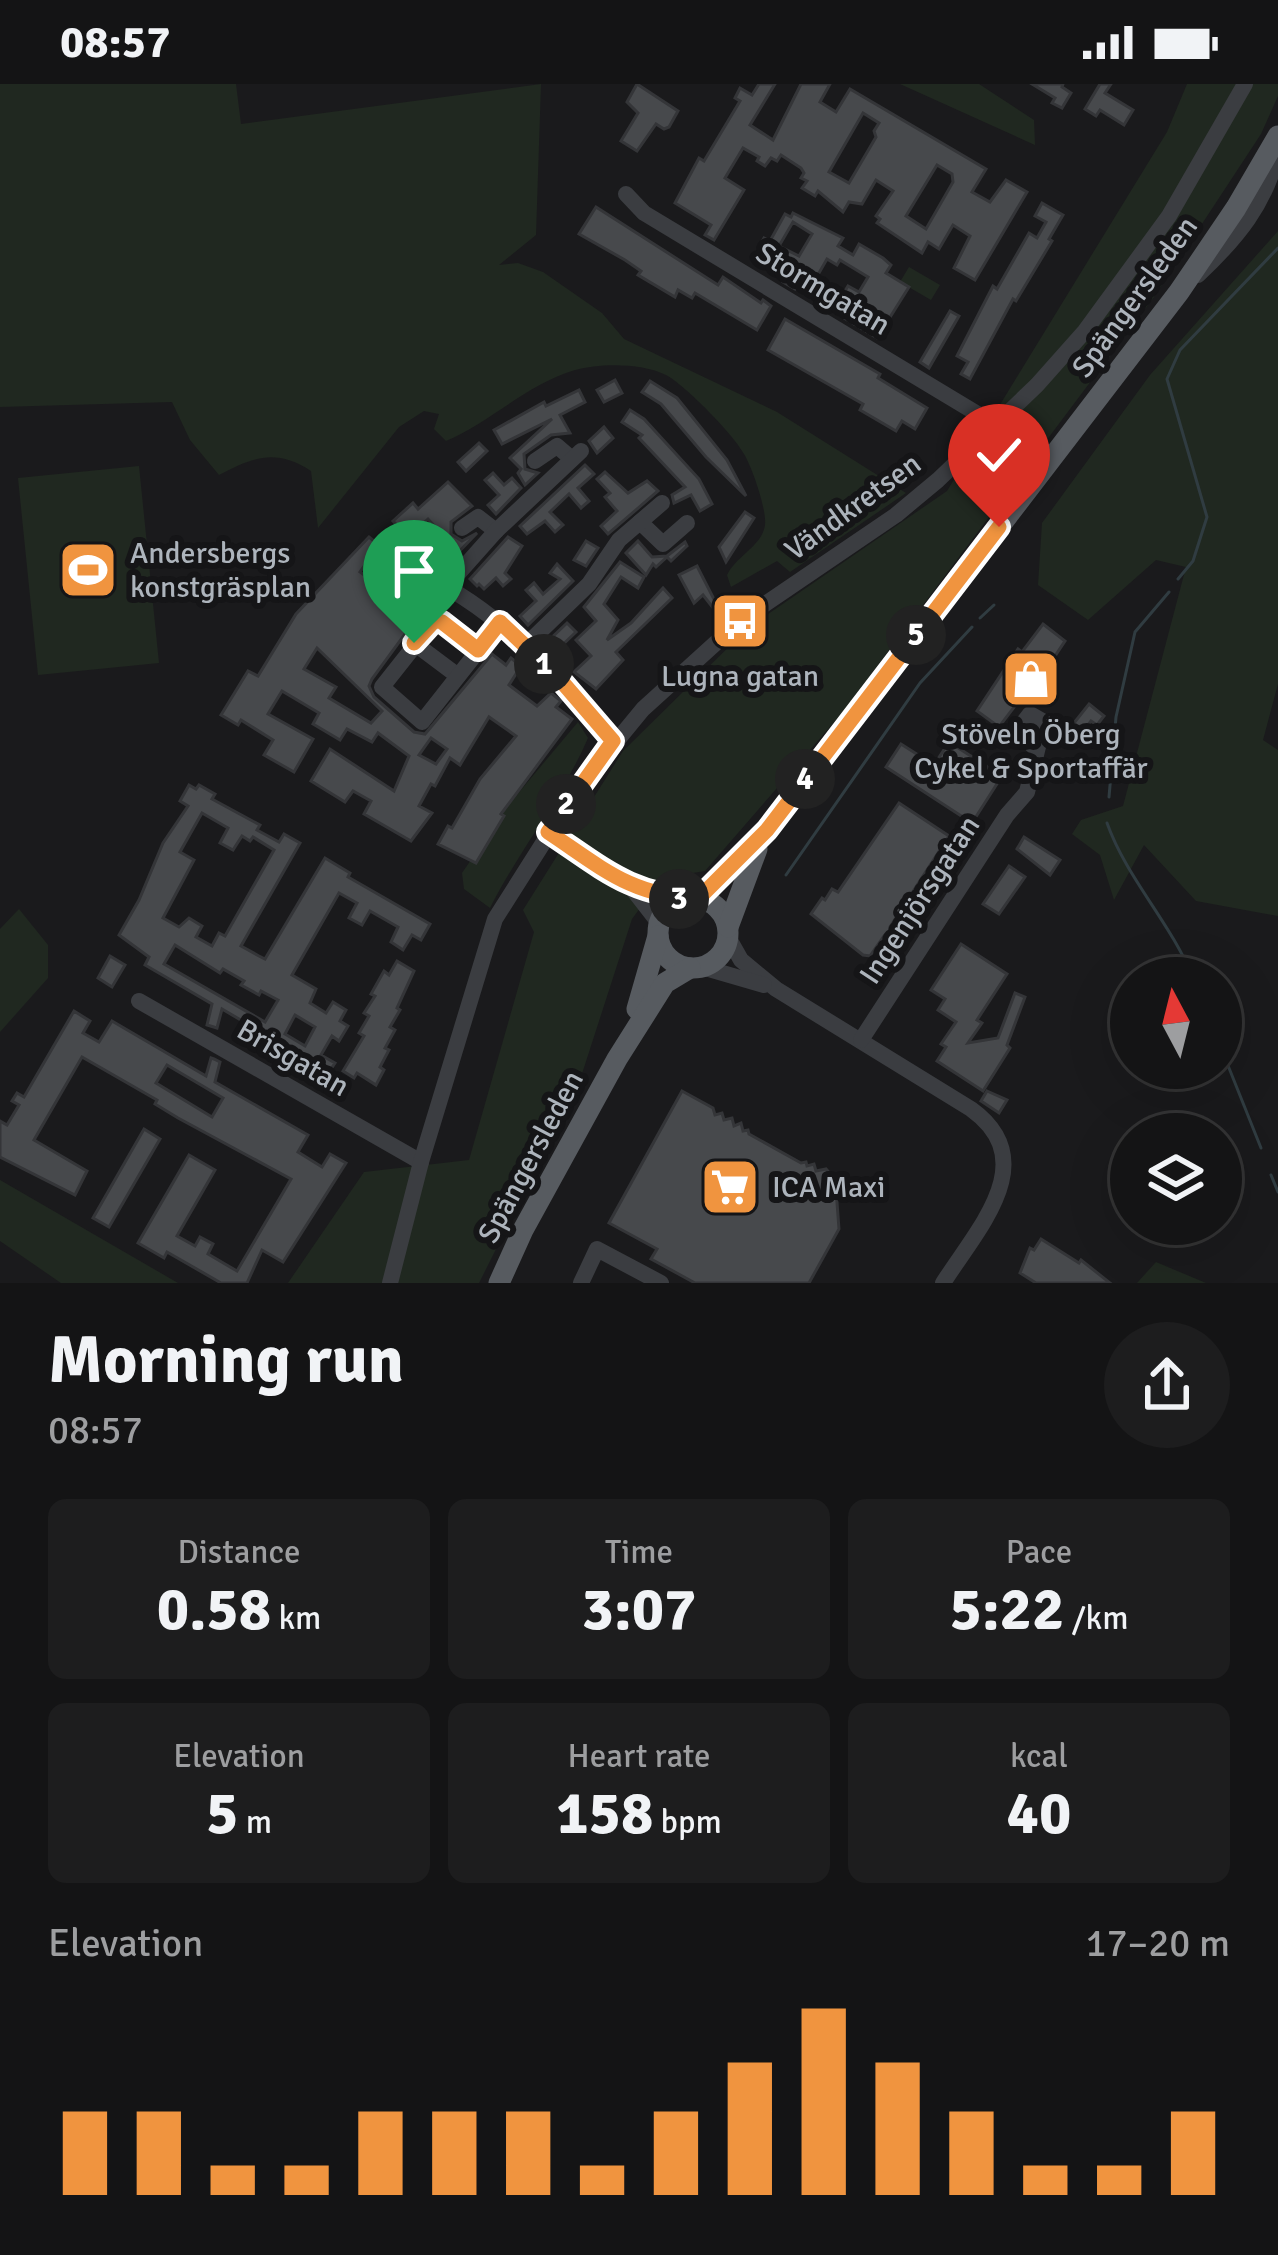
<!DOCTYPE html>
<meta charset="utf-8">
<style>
body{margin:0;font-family:Signika,sans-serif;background:#1d1d1e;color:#f1f3f6;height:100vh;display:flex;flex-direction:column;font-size:45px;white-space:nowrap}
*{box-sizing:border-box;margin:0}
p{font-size:39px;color:#9d9ea0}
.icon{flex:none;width:66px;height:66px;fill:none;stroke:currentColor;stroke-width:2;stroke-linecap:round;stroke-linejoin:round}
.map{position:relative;height:1199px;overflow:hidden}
.panel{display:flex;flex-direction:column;background:#141415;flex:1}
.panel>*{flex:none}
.needle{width:78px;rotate:353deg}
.controls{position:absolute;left:1110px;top:873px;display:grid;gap:24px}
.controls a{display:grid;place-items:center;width:132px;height:132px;border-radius:50%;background:#141415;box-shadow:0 12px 48px #0002,0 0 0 3px #333334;font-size:60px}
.pin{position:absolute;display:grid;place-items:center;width:102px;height:102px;color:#fff;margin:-123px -51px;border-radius:50% 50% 50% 0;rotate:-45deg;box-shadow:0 0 12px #0007}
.pin .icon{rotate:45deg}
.km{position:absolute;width:60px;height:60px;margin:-30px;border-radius:50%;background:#222;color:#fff;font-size:33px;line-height:60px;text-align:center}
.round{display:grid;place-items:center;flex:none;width:126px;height:126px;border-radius:63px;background:#1d1d1e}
.overview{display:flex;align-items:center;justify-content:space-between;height:204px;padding:0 48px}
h1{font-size:66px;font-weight:700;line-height:90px}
.stats{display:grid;grid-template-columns:repeat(3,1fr);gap:18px;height:204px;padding:12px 48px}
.stats div{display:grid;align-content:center;border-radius:18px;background:#1d1d1e;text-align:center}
.stats b{font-size:60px;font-weight:700}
.stats small{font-size:33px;font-weight:400}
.stats p{font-size:33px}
.chart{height:336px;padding:24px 48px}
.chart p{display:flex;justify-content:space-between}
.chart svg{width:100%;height:216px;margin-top:12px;stroke:#f0943f;stroke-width:6}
.status{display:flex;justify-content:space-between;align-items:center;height:84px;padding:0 60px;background:#141415;direction:ltr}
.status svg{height:33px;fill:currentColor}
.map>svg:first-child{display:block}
.green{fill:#202820}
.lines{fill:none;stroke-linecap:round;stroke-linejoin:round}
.stream{stroke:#303c41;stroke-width:3}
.building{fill:#47494c;stroke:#343538;stroke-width:3;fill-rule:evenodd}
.minor{stroke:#3b3d41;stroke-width:16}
.major{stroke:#575b60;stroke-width:21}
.route-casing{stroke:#fff;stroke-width:24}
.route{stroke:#f0943f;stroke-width:15}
.labels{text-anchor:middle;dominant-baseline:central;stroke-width:12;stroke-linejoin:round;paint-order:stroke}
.street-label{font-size:30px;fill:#adb4bc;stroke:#151517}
.poi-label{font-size:30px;fill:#adb4bc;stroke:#151517;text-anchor:start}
</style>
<div class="status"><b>08:57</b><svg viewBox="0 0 49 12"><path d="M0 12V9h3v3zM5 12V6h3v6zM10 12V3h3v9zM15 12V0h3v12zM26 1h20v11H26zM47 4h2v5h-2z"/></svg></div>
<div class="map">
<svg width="1278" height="1199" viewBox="0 0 1278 1199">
<rect width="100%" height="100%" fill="#1a1a1c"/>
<g class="green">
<path d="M0,0h236l5,40 300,-40 -5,151 -37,30 19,-2 25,9 59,41 22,26 153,73 129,81 -116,79 -13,-11 -46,26 -4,-12c9,-19 35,-29 38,-50 2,-15 -13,-58 -21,-71 -10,-19 -59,-69 -78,-79 -24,-12 -65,-12 -91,-5 -48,14 -84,52 -129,71l-12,-12 5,-15 -15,-3 -25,16 -81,101 -7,-57c-35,-23 -58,-14 -92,4l-29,-35 -18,-38 -172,5z"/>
<polygon points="900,0 979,0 1034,36 1035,61"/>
<polygon points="1187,0 1278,0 1278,12 1261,50 1154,213 842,629 705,787 662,794 632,835 579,999 479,1199 288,1199 364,1088 469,1076 534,848 523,826 623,667 748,544 947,407 1167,48"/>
<polygon points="1278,147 1278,600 1263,656 1278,666 1278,832 1196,817 1144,761 1114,816 1100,771 1072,750 1081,736 1123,722 1186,483 1156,476 1088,536 1038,501 1042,439 1150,291"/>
<polygon points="909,183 940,201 931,216 900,198"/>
<polygon points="139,382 159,579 38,591 18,394"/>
<path d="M578,638l10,16c-26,60 -68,111 -98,170l-26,-19 -2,-16 48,-70z"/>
<polygon points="19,825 48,861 48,894 0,948 0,845"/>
<polygon points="0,1096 178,1199 61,1199 0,1157"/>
<polygon points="1156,1178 1206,1199 1137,1199"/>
</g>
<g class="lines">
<g class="stream">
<polyline points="1178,495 1193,477 1207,433 1167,295 1180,266 1278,164"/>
<polyline points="980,534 994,521"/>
<polyline points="1109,713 1116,633 1135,548 1169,508"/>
<path d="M1107,739c20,56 64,100 86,155"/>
<polyline points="786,791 920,599 972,543"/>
<polyline points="1221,964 1261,1064"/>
<polyline points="1271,1091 1278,1108"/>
</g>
</g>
<g class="building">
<polygon points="637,0 678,27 669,43 664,45 656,40 637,67 621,57 638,29 627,18"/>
<path d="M759,0h16l-25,41 23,15 28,-56h29l-10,18 16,10 14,-23 136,80 -14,23 18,10 16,-22 21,12 -52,88 -21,-12 16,-32 -17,-11 -14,24 -11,-7 -6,11 -45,-30 3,-4 -4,-3 17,-25 -17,-11 -14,24 -13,-2 -6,10 -25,-21 -3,5 -13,-8 5,-7 -6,-3 3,-5 -3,-5 -20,-13 -4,6 -6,-3 -6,8 -8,-5 2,-4 -16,-9 -18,30 19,12 -30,50 -9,-5 6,-10 -36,-22 24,-45 5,3 36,-60 -5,-3 5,-10 12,7zM863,29l16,10 -5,8 2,6 -27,46 -20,-11zM937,81l15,9 1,8 -27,47 -20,-13z"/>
<polygon points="1032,0 1063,0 1062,3 1071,9 1062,24 1052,19 1055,14"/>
<polygon points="1100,0 1111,0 1105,9 1133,26 1124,41 1100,26 1096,32 1085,25"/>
<polygon points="1042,119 1063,131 1049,155 1052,157 1016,217 1013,215 970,295 961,290 968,278 957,272 993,202 997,205 1029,149 1037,154 1046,138 1035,132"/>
<polygon points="596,123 718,201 723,193 761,219 763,216 771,222 757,246 695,209 692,214 678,206 675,213 638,191 641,187 625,176 579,150"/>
<path d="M793,129l50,25 -5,8 15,9 6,-11 24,14 8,7 -5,8 23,14 -32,51 -33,-20 9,-16 -11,-6 6,-10 11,6 9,-15 -28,-17 -3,5 -10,-6 -12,21 -10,-6 -10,15 -12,-7 10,-18 -19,-11 -5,10 -9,-6 5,-9 -5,-3 4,-7 6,3 15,-27 6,3zM793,138l19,12 -13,22 -20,-10z"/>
<polygon points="950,227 959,232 929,284 920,278"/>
<polygon points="785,235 880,290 878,294 927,324 915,345 902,337 896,347 860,326 863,320 768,266"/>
<polygon points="615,296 622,309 604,318 597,306"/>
<polygon points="650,297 677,314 727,376 746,412 706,373 661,320 642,308"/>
<polygon points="579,306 585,318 560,331 570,349 551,351 524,370 525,385 538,389 525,401 518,389 521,385 510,374 552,335 502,360 494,346 544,318 546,322"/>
<polygon points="630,326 644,335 699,395 712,420 700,427 691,411 674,419 672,411 685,403 639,354 642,351 622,338"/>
<polygon points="604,343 613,354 597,369 589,357"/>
<polygon points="479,359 487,367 466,387 458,378"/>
<polygon points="585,381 594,390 578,404 589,417 581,424 569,410 550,428 563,441 555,448 545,437 527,450 520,442"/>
<polygon points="605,388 628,409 647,397 658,407 608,450 601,442 617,427 605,413 610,409 597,395"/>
<polygon points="493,389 504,401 512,394 521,404 496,430 488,421 499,411 485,396"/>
<polygon points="448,398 472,422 451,438 451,450 462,457 477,449 446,481 436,471 449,458 428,435 408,453 393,437 413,419 418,425"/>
<polygon points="745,428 754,434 726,478 719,463"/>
<path d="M369,453l10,8 -19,27 57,42 9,-12 8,6 -29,26 -33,45 -3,7 5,11 40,35 11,2 67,-80 14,11 5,-7 10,8 -12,19 28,21 14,-13 10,8 -5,6 16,12 -71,95 3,2 -28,47 -38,-19 10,-18 4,2 28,-49 36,-43 -27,-19 -29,48 -10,-7 -15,28 -4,-2 -12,22 13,7 -21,28 -47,-27 7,-13 -18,-10 -8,11 -34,-21 19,-32 64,42 15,-35 -31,-23 -6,9 -25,-13 -7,11 -27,-16 6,-11 -37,-22 -14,23 45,25 -19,33 -30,-17 9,-15 -32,-20 -3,5 -17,-10 27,-44 10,5 38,-62zM317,564l65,63 -11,12 -42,-25 7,-11 -32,-18zM431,654l16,11 -11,15 -17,-9z"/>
<polygon points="508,453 522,462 505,489 511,495 503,502 496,494 484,505 479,500 477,502 470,495"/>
<polygon points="586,457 598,464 586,482 574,476"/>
<polygon points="638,457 652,473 667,472 685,458 687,462 671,477 667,473 656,483 653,480 646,491 626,469"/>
<polygon points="620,478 644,493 638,504 621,493 604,520 618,536 607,556 631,539 663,504 672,514 616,568 623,576 596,605 574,588 591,572 576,556 596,537 584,523"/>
<polygon points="557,480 573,497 528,541 520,532 536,517 526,506 534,499 543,510 560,495 550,489"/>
<polygon points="697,482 718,523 714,525 703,511 694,519 679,491"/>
<polygon points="567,539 576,548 555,568 546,559"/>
<polygon points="1043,540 1065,557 1025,617 1021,614 999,643 977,627 1018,565 1022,568"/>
<polygon points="1089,620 1104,632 1097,641 1091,637 1080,651 1070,644"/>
<polygon points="949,658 1002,692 972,739 886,683 901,660 934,681"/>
<path d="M189,701l7,4 3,-4 16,9 -3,5 48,26 -3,5 22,12 5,-8 16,9 -59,103 18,10 6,3 60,-101 25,15 -2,4 82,47 -9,16 -9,-5 -9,15 -12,-8 7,-15 -28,-16 -8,14 -13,-7 8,-15 -18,-10 -47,82 24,14 -6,14 16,10 7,-11 13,8 -6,11 8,5 -9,15 -7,-5 -11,19 14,8 -6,9 -107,-63 -5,19 -10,-3 5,-21 -67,-39 4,-8 -30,-22 20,-35 24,-57 25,-37 -8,-5zM202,729l26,15 -8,15 13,7 9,-14 8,5 3,-4 21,13 -49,86 -6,-3 -7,13 -16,-9 6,-11 -13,-8 -10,9 -16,-9 31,-58 -14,-8zM175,861l45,28 3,-4 21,12 -3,4 18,10 2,-4 17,9 -13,22 -101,-58zM295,931l20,12 -10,19 -20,-12z"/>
<polygon points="899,719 949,752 890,843 889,853 884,852 870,872 863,871 811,830 822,814 825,816 832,805 838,808"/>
<polygon points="1024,753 1060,776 1050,791 1017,765"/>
<polygon points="1009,782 1025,793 999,830 983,820"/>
<polygon points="961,860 1007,890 977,936 982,939 968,959 998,954 1015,909 1025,913 1007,961 1010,964 983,1007 937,977 946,963 941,960 956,938 938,926 945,915 931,906"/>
<polygon points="110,872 125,881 112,903 98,894"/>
<polygon points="397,877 414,887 397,924 400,926 390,943 395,946 385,964 389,966 380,983 384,986 376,1001 357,989 354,994 343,987 364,952 359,949 369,932 364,929 375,912 371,910 384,887 389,891"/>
<path d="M74,927l16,10 -7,12 16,9 13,-21 94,55 5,-18 3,1 6,3 -5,20 93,53 -10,17 24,15 8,-13 16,9 -63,99 -21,-12 -15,33h-26l-54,-31 -3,6 -26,-15 51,-88 26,15 -38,66 18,10 5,-9 13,7 -5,10 29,17 54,-92 -113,-61 -23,-14 2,-4 -75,-43 -48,83 53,31 -12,24 -75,-38v-36l7,4 12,-20 -7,-4 5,-8 7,4zM167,981l56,33 -11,19 -56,-34z"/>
<polygon points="682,1007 713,1024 715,1031 722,1029 724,1036 732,1034 734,1042 741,1039 743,1047 748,1046 749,1050 801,1079 806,1078 807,1082 814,1080 816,1087 826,1085 832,1092 827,1101 836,1105 839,1145 809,1199 695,1199 651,1175 657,1165 609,1139"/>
<polygon points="987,1007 1007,1016 999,1029 981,1017"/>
<polygon points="144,1045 160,1055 109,1143 93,1134"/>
<polygon points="1041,1155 1079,1179 1081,1176 1110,1199 1036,1199 1020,1189 1030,1164 1034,1166"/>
</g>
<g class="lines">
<g class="minor">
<polyline points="626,110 644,129 996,341"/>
<path d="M1198,191c38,-36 69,-72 80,-125"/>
<polyline points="535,377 557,362 572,375"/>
<polyline points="640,438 663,460 687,439"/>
<polyline points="462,444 478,433 496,447"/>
<path d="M410,485c85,35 144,104 203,172"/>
<polyline points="448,501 496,447 581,367"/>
<polyline points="414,559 458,592"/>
<polyline points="525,562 589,500 619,456 662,419"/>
<polyline points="477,566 442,538 435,536 382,603 422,638 500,539"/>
<polyline points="548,748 631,803 659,839"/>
<polyline points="631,803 683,815"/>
<path d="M728,853l13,23 35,29 195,120c72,52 7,119 -28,174"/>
<polyline points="702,883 764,901"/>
<polyline points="139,917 421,1078"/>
<polyline points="861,956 1007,731 1027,708 1044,638 1030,630 1016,648 1037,665"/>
<polyline points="390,1199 421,1078 495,835 578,704 643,625 740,537 896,431 938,396 1037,301 1085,247 1169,132 1245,0"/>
<polyline points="581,1199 597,1165 661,1199"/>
</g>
<g class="major">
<polyline points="699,814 767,746 1179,208 1236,124 1278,52"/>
<circle cx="693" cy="849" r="35"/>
<polyline points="728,843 757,765"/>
<polyline points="637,925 658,852"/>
<polyline points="499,1199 523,1146 617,975 665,899 690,884"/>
</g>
</g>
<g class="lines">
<g class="route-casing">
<path id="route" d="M414,559l21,-23 7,2 36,28 22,-28 57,54 56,65 -65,91c53,35 84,65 151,66l68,-68 232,-303"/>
</g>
<use href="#route" class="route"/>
</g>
<defs>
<g id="stadium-square" transform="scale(3)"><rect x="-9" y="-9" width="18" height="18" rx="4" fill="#f0943f" stroke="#151517"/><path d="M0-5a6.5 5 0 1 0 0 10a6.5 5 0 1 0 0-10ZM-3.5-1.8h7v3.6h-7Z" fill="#fff"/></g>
<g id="bus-square" transform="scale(3)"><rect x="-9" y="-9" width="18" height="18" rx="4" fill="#f0943f" stroke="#151517"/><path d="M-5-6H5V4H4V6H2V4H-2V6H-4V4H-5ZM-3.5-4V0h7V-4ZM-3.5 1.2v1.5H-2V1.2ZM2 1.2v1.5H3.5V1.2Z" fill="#fff"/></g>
<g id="shop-square" transform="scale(3)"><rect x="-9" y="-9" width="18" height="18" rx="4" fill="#f0943f" stroke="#151517"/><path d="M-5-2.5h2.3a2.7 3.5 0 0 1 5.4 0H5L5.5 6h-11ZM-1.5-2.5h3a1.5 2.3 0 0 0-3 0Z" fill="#fff"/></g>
<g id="supermarket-square" transform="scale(3)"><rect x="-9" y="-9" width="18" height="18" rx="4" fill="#f0943f" stroke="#151517"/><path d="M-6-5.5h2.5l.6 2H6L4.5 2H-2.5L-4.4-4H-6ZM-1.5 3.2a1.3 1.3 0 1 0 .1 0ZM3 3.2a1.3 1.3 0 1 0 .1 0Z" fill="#fff"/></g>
</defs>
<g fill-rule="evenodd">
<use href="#stadium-square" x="88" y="486"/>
<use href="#bus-square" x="740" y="537"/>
<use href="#shop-square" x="1031" y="595"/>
<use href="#supermarket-square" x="730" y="1103"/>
</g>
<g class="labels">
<g class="street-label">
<text transform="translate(823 205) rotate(31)">Stormgatan</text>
<text transform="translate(1135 213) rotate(-54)">Spängersleden</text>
<text transform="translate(853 423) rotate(-36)">Vändkretsen</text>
<text transform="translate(920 816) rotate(-57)">Ingenjörsgatan</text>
<text transform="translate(293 974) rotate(30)">Brisgatan</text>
<text transform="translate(531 1073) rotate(-62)">Spängersleden</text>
</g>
<g class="poi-label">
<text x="130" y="469">Andersbergs<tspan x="130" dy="34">konstgräsplan</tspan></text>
<text x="740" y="592" text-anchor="middle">Lugna gatan</text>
<text x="1031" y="650" text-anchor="middle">Stöveln Öberg<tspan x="1031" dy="34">Cykel &amp; Sportaffär</tspan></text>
<text x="772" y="1103">ICA Maxi</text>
</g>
</g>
</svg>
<div class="controls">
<a><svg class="needle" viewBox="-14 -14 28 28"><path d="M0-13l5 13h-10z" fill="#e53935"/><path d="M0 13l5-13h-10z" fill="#9d9ea0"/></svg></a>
<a><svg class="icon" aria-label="layers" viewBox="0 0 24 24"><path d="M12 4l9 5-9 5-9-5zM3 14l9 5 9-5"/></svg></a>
</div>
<div class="pin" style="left:414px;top:559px;background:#1e9e55"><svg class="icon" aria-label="arrive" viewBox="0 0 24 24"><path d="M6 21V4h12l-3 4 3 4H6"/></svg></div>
<div class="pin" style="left:999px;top:443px;background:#d93025"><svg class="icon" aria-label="check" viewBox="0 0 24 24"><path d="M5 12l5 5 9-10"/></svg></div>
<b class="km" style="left:544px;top:580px">1</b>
<b class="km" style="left:566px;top:720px">2</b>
<b class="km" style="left:679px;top:815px">3</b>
<b class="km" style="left:805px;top:695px">4</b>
<b class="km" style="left:916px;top:551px">5</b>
</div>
<section class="panel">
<div class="overview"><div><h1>Morning run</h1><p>08:57</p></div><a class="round"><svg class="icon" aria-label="share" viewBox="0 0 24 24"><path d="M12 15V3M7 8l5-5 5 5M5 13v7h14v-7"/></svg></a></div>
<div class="stats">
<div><p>Distance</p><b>0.58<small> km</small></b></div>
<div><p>Time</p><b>3:07</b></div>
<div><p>Pace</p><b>5:22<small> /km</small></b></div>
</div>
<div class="stats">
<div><p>Elevation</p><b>5<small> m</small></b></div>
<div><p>Heart rate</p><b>158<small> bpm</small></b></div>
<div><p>kcal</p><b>40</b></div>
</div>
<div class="chart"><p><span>Elevation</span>17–20 m</p>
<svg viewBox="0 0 160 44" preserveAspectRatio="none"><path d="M5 44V27M15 44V27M25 44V38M35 44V38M45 44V27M55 44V27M65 44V27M75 44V38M85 44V27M95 44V17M105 44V6M115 44V17M125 44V27M135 44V38M145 44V38M155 44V27"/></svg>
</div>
</section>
